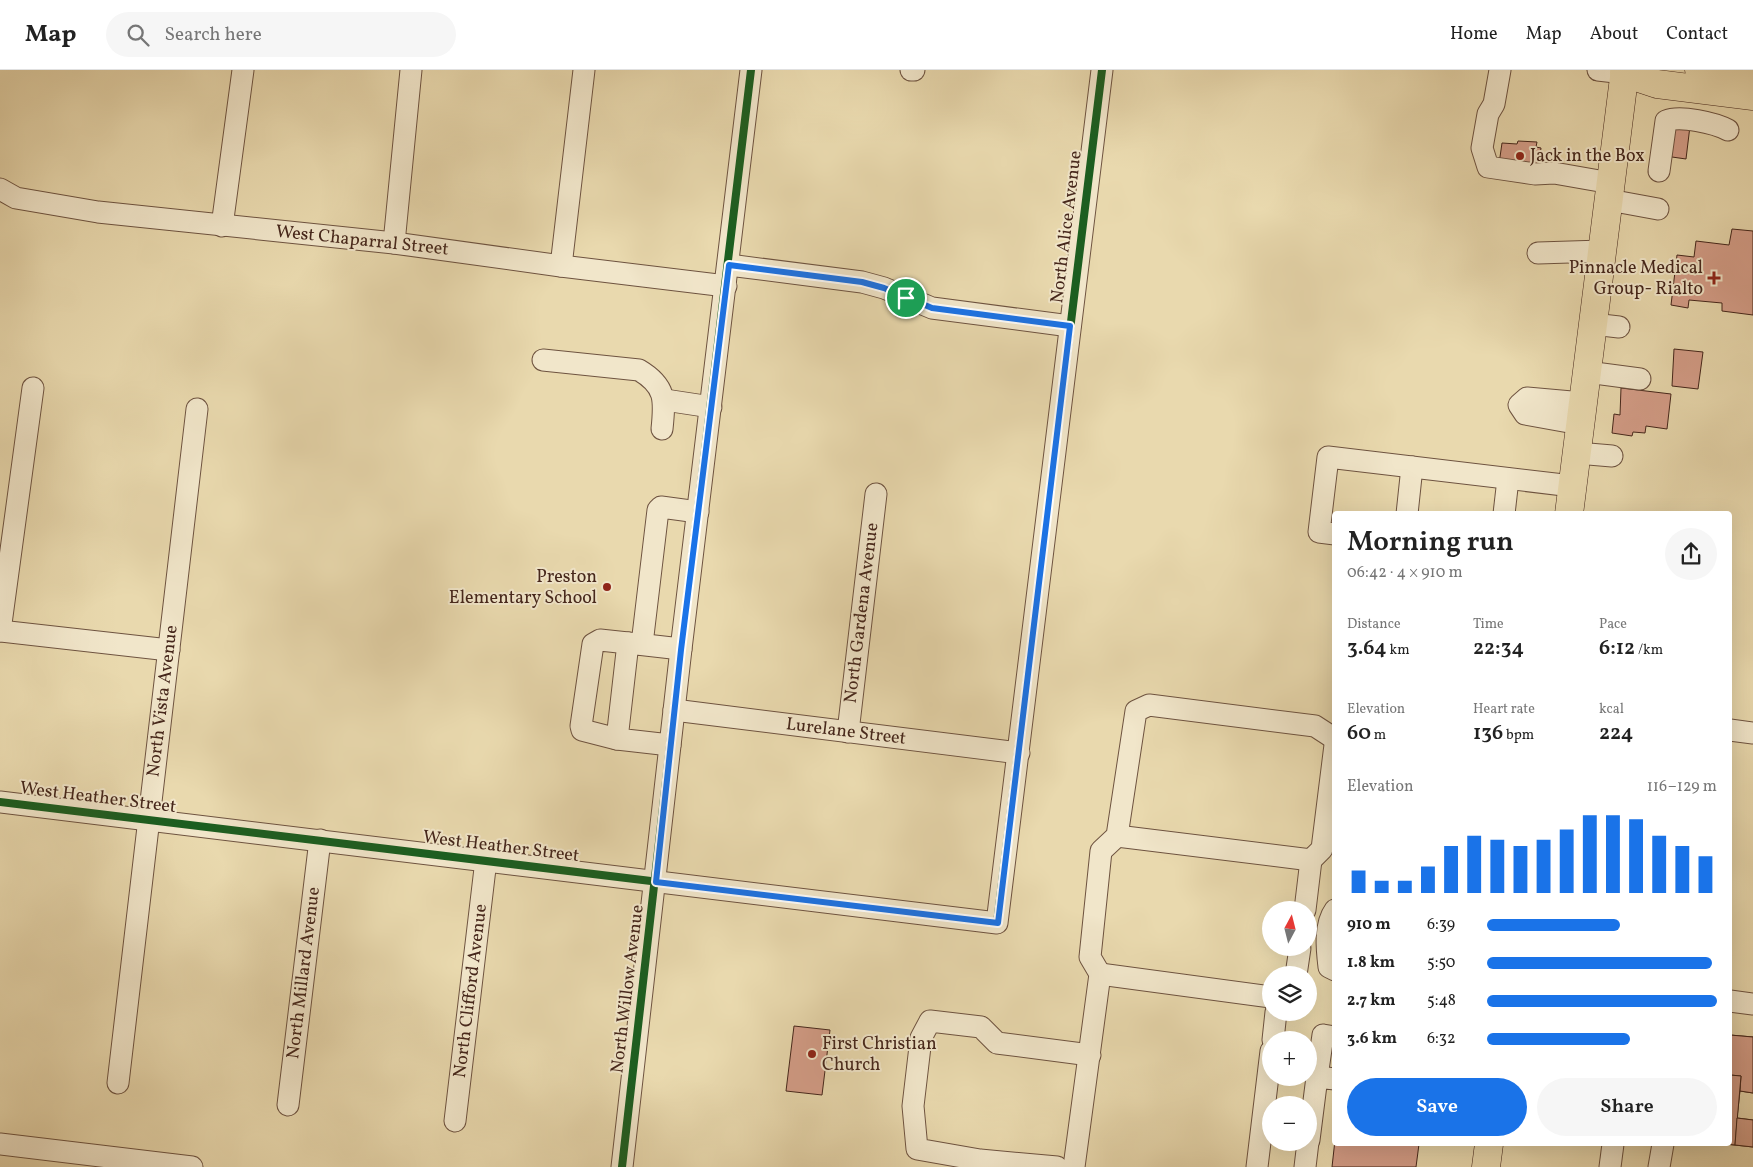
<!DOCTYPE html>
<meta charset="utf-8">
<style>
body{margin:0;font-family:Vollkorn,serif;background:#f6f6f6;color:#222;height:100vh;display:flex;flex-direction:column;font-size:19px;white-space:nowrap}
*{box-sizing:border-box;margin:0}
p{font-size:16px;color:#767676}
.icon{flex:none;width:28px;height:28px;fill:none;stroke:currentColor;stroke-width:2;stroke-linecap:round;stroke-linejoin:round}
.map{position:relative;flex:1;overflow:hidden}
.details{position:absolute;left:1332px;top:441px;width:400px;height:635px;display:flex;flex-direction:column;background:#fff;border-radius:5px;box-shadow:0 5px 20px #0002}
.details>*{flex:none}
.needle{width:32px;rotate:7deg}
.tools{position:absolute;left:1262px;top:831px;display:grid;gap:10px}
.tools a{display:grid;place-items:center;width:55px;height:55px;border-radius:50%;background:#fff;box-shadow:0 5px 20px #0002;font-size:25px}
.pin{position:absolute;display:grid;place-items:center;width:42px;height:42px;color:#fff;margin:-21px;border:2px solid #fff;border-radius:50%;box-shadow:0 1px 5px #0007}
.round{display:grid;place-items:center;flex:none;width:52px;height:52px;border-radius:26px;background:#f6f6f6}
.headline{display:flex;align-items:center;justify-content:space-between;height:85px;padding:0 15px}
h1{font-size:28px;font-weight:600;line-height:38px}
.stats{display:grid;grid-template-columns:repeat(3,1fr);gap:8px;height:85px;padding:5px 15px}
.stats div{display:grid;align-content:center}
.stats b{font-size:21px;font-weight:600}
.stats small{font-size:14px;font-weight:400}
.stats p{font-size:14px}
.chart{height:140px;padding:10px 15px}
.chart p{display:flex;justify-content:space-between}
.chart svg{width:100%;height:90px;margin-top:5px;stroke:#1a73e8;stroke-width:6}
.button{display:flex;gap:10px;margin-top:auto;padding:10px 15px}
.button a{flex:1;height:58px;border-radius:30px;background:#1a73e8;color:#fff;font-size:20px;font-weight:600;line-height:58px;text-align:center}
.button a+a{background:#f6f6f6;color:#222}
ul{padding:0 15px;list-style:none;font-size:16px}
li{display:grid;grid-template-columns:80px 60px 1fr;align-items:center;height:38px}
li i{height:12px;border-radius:6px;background:#1a73e8}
header{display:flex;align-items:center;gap:30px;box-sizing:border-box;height:70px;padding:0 25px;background:#fff;border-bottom:1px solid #e0e0e0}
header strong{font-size:24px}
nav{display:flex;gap:28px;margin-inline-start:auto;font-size:18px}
.search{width:350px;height:45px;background:#f6f6f6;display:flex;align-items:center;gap:12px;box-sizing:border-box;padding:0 18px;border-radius:28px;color:#767676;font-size:19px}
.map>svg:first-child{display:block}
.building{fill:#d59e89;stroke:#45261b}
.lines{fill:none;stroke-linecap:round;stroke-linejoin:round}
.minor-casing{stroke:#6e5340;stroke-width:23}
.major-casing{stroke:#45261b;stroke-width:29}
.minor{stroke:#f1e6ca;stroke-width:21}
.major{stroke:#e9d9ae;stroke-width:28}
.cycleway-casing{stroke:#f1e6ca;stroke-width:11}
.cycleway{stroke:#1b5e20;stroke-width:8}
.route-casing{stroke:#fff;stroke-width:10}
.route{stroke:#1a73e8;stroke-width:6}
.poi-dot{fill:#8f2418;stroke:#f1e6ca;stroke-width:2}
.labels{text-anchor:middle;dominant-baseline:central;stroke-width:4;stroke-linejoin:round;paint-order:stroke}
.poi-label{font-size:18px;fill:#45261b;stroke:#f1e6ca;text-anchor:start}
.street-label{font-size:18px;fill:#45261b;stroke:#f1e6ca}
</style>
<header>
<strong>Map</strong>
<div class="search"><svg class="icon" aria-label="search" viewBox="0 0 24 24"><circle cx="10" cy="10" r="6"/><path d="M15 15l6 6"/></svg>Search here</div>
<nav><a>Home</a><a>Map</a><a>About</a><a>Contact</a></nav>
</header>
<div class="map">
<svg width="1753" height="1097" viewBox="0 0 1753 1097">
<rect width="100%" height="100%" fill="#e9d9ae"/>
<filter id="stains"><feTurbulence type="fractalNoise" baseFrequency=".004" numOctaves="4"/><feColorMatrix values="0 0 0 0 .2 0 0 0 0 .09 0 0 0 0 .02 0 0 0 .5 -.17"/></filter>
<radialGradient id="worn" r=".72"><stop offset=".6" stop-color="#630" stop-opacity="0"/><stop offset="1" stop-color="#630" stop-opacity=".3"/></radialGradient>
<g class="building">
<polygon points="1670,55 1690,56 1686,89 1665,86"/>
<polygon points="1518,71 1537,72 1536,77 1541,78 1538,100 1499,94 1502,73 1517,74"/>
<polygon points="1732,159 1753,161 1753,245 1722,241 1722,233 1689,230 1688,238 1671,235 1677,185 1694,187 1696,171 1729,175"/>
<polygon points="1674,279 1703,282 1698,319 1672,316"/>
<polygon points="1621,318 1671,324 1667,359 1646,356 1645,363 1633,362 1632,366 1612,363 1614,344 1620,345"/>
<polygon points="794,956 830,960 822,1025 786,1021"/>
<polygon points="1730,965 1753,967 1753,1023 1740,1021 1737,1048 1753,1050 1753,1077 1725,1074 1730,1074"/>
<polygon points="1730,965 1753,967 1753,1023 1740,1021 1741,1006 1730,1005"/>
<polygon points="1730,1005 1741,1006 1735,1075 1725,1074 1730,1074"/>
<polygon points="1737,1048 1753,1050 1753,1077 1735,1075"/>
<polygon points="1335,1070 1335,1074 1419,1074 1416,1097 1332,1097"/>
</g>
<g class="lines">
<g class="minor-casing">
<g id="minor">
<polyline points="911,0 914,0"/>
<polyline points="1500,0 1494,34 1488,44 1482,78 1488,97 1535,104 1554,103 1611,113"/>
<polyline points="1598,0 1624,3"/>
<path d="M1659,101l7,-50c14,-6 49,2 62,9"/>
<polyline points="0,119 16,128 98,142 394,173 561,196 726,216"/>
<polyline points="1609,130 1658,139"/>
<polyline points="222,156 243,0"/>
<polyline points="394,173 411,0"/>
<polyline points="1538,183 1602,181"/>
<polyline points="729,195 862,212 884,218 932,238 1070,256"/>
<polyline points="561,196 584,0"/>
<polyline points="1593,254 1619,257"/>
<path d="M543,290l96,10c27,16 26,30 23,59"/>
<polyline points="1587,302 1640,309"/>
<polyline points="665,330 711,337"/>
<polyline points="1580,354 1525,344 1519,335 1527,328 1583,333"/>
<polyline points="1577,383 1612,386"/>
<polyline points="1407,444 1412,397"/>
<polyline points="1504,444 1508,409"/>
<polyline points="1335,464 1319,462 1328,387 1572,416"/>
<polyline points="0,561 33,318"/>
<polyline points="0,561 169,580"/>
<polyline points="642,574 658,440 661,437 698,442"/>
<polyline points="674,640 1019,683"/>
<polyline points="1730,660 1753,663"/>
<polyline points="848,662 876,424"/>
<polyline points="617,669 582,660 581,656 593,574 600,570 628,573"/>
<polyline points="670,675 617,669 628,573 681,579"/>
<polyline points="0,732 997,853 1102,0"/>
<polyline points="1117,766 1311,790 1322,779 1335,675"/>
<polyline points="1305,840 1311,790"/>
<path d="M1335,840c-11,15 -8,40 -6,57l6,3"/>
<polyline points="1100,904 1271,927"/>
<polyline points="1296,905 1300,878"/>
<polyline points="1730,931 1753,934"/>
<polyline points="1273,970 1276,942"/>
<polyline points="1317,1007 1323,965 1335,967"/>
<polyline points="118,1013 197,339"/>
<polyline points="288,1035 320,770"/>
<polyline points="455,1051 486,790"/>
<polyline points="1309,1070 1317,1007 1335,1009"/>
<polyline points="0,1074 192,1097"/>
<polyline points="622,1097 681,579 751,0"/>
<polyline points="1057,1097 980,1090 917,1079 913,1036 921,968 930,951 981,957 997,973 1090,985"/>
<polyline points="1074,1097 1100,904 1090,887 1101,781 1117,766 1136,641 1149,635 1315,656 1335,669"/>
<polyline points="1257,1097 1271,981"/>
<polyline points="1305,1097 1308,1072"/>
<polyline points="1610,1097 1613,1074"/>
<polyline points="1659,1097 1663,1074"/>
</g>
</g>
<g class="major-casing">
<g id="major">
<polyline points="1699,0 1753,6"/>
<polyline points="1624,3 1657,14 1753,26"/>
<polyline points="1569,444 1625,0"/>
<polyline points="1486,1097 1489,1074"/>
</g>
</g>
<use href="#minor" class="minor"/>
<use href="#major" class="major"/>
<g class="cycleway-casing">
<g id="cycleway">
<polyline points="0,732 997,853 1102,0"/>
<polyline points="622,1097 681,579 751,0"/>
</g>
</g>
<use href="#cycleway" class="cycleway"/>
</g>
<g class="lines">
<g class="route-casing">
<polygon id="route" points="729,195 862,212 884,218 932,238 1070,256 998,853 656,812 681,580"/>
</g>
<use href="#route" class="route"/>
</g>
<g class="poi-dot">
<circle cx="1520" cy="86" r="5"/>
<path d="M1711.5 200.5h5v5h5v5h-5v5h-5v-5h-5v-5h5z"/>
<circle cx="607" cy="517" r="5"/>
<circle cx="812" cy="984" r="5"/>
</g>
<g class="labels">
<g class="poi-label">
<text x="1530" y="86">Jack in the Box</text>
<text x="1703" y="198" text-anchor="end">Pinnacle Medical<tspan x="1703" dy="21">Group- Rialto</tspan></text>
<text x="597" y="507" text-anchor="end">Preston<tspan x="597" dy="21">Elementary School</tspan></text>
<text x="822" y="974">First Christian<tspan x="822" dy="21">Church</tspan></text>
</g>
<g class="street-label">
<text transform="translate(1067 157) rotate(-83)">North Alice Avenue</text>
<text transform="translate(362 171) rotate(6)">West Chaparral Street</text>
<text transform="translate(862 543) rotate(-83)">North Gardena Avenue</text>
<text transform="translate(163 631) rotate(-83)">North Vista Avenue</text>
<text transform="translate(846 662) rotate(7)">Lurelane Street</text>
<text transform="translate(98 728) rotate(7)">West Heather Street</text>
<text transform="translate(501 777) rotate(7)">West Heather Street</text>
<text transform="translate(304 903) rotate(-83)">North Millard Avenue</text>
<text transform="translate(628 919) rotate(-83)">North Willow Avenue</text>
<text transform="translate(471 921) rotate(-83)">North Clifford Avenue</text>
</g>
</g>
<rect width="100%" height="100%" filter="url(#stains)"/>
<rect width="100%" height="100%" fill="url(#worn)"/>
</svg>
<div class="tools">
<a><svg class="needle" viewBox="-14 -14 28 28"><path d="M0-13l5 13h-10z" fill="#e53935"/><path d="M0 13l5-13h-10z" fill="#767676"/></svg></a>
<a><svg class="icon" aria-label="layers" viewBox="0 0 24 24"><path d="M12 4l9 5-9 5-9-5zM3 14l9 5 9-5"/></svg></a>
<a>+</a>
<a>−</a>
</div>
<div class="pin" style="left:906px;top:228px;background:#1e9e55"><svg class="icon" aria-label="arrive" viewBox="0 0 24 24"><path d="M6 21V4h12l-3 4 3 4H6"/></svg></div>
<section class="details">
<div class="headline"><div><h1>Morning run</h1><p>06:42 · 4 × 910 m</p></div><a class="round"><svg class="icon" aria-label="share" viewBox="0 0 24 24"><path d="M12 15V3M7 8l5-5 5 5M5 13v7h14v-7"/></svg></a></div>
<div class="stats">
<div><p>Distance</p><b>3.64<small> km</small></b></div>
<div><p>Time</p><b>22:34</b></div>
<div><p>Pace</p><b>6:12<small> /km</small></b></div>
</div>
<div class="stats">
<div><p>Elevation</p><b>60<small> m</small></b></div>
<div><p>Heart rate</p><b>136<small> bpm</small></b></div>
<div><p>kcal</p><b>224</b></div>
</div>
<div class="chart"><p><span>Elevation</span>116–129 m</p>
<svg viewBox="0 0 160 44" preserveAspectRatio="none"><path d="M5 44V33M15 44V38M25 44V38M35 44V31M45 44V21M55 44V16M65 44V18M75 44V21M85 44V18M95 44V13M105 44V6M115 44V6M125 44V8M135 44V16M145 44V21M155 44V26"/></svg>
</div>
<ul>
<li><b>910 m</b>6:39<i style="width:58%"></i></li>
<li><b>1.8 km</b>5:50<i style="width:98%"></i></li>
<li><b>2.7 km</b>5:48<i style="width:100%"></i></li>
<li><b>3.6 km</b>6:32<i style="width:62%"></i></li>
</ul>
<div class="button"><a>Save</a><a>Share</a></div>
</section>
</div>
